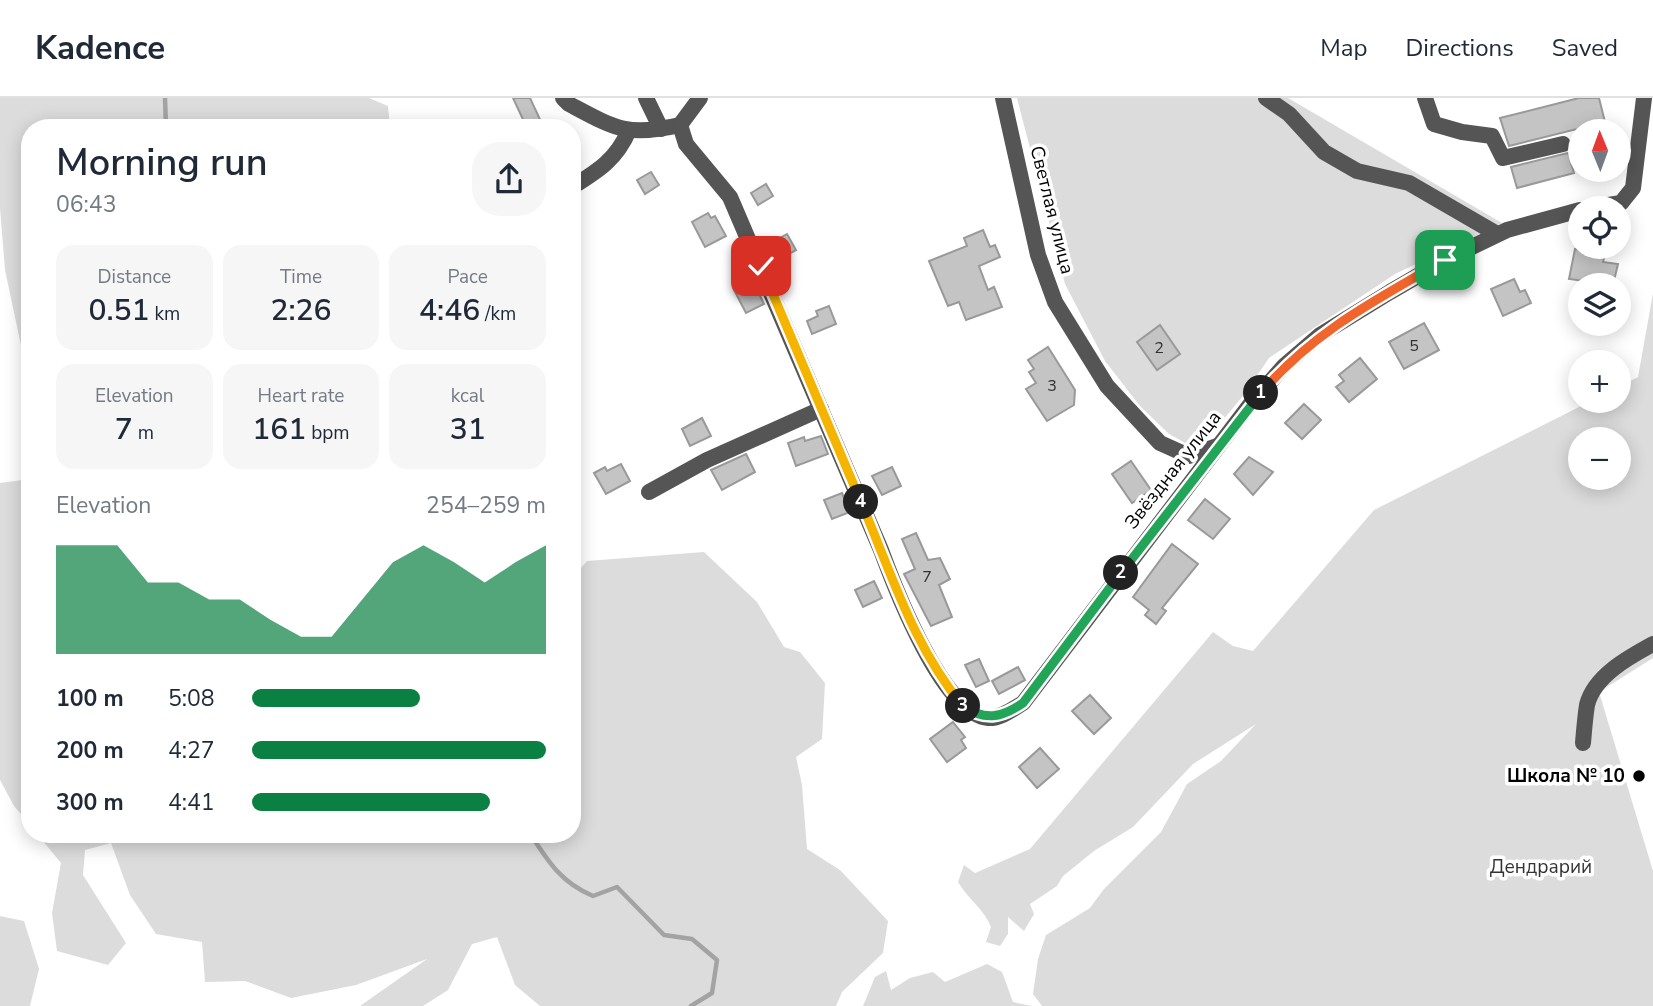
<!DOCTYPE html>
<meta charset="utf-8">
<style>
body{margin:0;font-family:"Nunito Sans",sans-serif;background:#f6f6f7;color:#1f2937;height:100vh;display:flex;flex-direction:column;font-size:26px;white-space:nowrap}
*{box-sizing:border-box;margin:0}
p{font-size:23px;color:#747a83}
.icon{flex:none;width:38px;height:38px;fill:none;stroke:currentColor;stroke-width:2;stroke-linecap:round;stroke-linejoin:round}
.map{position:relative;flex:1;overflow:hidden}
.sheet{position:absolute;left:21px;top:21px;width:560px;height:724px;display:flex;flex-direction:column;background:#fff;border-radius:28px;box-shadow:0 4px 18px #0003}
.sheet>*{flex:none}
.needle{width:46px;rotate:359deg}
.tools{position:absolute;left:1568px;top:21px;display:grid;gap:14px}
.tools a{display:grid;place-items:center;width:63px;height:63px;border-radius:50%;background:#fff;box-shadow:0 4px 18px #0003;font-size:35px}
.pin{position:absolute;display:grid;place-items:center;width:60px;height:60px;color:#fff;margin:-30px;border-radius:14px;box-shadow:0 4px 10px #0006}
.km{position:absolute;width:35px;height:35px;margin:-18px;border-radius:50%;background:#222;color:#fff;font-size:19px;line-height:35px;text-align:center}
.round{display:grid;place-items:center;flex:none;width:74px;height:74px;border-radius:28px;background:#f6f6f7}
.summary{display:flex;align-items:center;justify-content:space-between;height:119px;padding:0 35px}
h1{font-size:38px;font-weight:600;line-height:52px}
.figures{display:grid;grid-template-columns:repeat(3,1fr);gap:10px;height:119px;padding:7px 35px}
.figures div{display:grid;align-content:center;border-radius:18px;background:#f6f6f7;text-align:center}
.figures b{font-size:30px;font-weight:600}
.figures small{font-size:19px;font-weight:400}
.figures p{font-size:19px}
.chart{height:196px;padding:14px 35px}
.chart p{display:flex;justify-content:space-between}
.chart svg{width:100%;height:126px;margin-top:7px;fill:#0b8043;opacity:.7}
ul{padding:0 35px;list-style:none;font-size:23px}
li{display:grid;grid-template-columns:112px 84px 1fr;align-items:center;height:52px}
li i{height:18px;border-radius:9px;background:#0b8043}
header{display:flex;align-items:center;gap:42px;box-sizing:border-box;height:98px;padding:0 35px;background:#fff;border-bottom:2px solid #e0e1e3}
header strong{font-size:33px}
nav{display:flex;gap:38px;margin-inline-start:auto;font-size:24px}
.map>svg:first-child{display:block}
.green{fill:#dcdcdc;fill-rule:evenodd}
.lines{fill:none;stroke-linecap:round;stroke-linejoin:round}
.stream{stroke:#a3a3a3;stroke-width:4.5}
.building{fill:#c4c4c4;stroke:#999;stroke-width:2}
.minor{stroke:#555;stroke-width:16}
.split-1-casing{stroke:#fff;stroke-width:14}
.split-2-casing{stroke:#fff;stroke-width:14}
.split-3-casing{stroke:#fff;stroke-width:14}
.split-4-casing{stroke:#fff;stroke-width:14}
.split-5-casing{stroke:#fff;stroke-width:14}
.split-1{stroke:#f0652b;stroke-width:9}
.split-2{stroke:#22a559;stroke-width:9}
.split-3{stroke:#22a559;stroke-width:9}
.split-4{stroke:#f5b400;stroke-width:9}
.split-5{stroke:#f5b400;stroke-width:9}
.poi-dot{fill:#000;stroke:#fff;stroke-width:2.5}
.labels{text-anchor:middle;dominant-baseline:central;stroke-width:7;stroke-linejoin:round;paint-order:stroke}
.number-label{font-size:16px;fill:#313131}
.street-label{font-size:19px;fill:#000;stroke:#fff}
.poi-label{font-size:19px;font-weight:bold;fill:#000;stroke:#fff;text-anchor:end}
.park-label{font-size:19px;fill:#333;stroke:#fff}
</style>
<header>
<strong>Kadence</strong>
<nav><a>Map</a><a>Directions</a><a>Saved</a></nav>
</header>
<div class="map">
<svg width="1653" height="908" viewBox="0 0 1653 908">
<rect width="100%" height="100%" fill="#fff"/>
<g class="green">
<polygon points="0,0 369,0 388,8 390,30 30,30 30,318 22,252 5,172 0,110"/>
<polygon points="1017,0 1288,0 1502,125 1395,176 1269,260 1246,294 1214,333 1189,347 1169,336 1140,308 1105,263 1065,186"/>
<path d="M1653,195v365l-54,34 54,179v135h-611l-9,-12 5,-35 8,-24 44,-27 14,-19 57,-57 26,-48 34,-23 35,-37 -63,40 -60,63 -39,24 -31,25 -6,10 -27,18 4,10 -10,17 -16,-14v17l-8,12 -14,-4 5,-15c-7,-18 -23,-28 -33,-45l6,-17 11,8 55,-24 183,-217 20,14 20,5 121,-141 217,-109h28v-14l19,-10zM1580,341h39v39h-39z"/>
<polygon points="30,381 30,727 14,708 0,682 0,385"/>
<polygon points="704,454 757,504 784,549 800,554 825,585 822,641 796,659 802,687 807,751 840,772 888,823 883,855 842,894 836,908 540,908 515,887 497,839 472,846 448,892 423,908 360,908 427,861 356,887 291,900 245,883 205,884 202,844 156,836 130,797 111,745 85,752 83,777 126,845 108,867 57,853 52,815 61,765 38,737 572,737 572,480 587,463"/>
<polygon points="0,818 24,823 39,871 30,908 0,908"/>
<polygon points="987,866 1002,874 1013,904 1032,908 863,908 875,879 886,873 891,892 910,880 933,874 945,884"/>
</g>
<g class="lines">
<g class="stream">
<polyline points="165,0 166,30"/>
<path d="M531,737c18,28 31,48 62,61l24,-9 47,48 28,4 25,21 -5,33 -21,13"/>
</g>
</g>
<g class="building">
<polygon points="513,0 530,0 544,30 527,30"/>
<polygon points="1579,0 1599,0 1605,24 1509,48 1500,20"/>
<polygon points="1568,55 1574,75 1517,90 1511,69"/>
<polygon points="651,74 659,87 645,96 637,82"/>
<polygon points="766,86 773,98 758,107 751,95"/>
<polygon points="708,115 711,120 715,118 726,138 705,149 692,124"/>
<polygon points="983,132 990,149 995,147 1000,159 979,168 988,192 994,189 1002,209 966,222 959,204 948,208 929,163 967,148 964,140"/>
<polygon points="787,136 796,152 780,161 771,145"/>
<polygon points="1575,151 1605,157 1603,164 1618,166 1613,187 1569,181"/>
<polygon points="752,181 764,206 746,215 733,190"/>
<polygon points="1514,181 1520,194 1525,192 1531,205 1503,218 1491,191"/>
<polygon points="829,208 836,226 812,236 807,223 818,218 816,213"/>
<polygon points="1424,225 1439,252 1404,271 1389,244"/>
<polygon points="1160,227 1180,256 1157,272 1137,244"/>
<polygon points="1048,249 1075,292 1074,307 1047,323 1026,291 1036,285 1029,274 1034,271 1028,262"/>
<polygon points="1360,260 1377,281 1349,304 1336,289 1344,283 1339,277"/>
<polygon points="1304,306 1321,322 1302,341 1285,325"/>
<polygon points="702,320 711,338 690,348 682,331"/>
<polygon points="821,338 828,356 796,368 788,345 804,339 805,343"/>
<polygon points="746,356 755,374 722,392 711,372"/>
<polygon points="1249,359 1273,374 1253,397 1234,376"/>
<polygon points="1131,363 1151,392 1132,405 1112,376"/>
<polygon points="621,366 630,383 606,396 594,375 605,369 607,373"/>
<polygon points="892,369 901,388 882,397 872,378"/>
<polygon points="842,395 850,414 832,421 824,402"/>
<polygon points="1205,401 1230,421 1213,441 1188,422"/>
<polygon points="916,435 928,462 940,460 950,481 939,487 952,519 931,528 904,476 915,471 902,441"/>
<polygon points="1172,446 1198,466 1162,510 1166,513 1156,526 1145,517 1149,512 1133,499"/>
<polygon points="874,483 882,500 863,509 855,492"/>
<polygon points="979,561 989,583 976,589 965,567"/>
<polygon points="1018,569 1025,582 999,596 992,583"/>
<polygon points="1090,597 1111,620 1094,636 1072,613"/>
<polygon points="953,624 965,639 961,642 966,650 947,664 930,641"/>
<polygon points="1040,650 1059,671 1037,690 1019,669"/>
</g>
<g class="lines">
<g class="minor">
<path d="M563,0l6,6c47,25 58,33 111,21l20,-27"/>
<polyline points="646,0 661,31"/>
<polyline points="1003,0 1038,157 1055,204 1107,288 1160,345 1189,358 1217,348"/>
<polyline points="1266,0 1289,16 1324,54 1357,73 1409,85 1497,136"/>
<polyline points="1425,0 1434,26 1462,34 1492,38 1503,60 1563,46"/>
<path d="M680,27l6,19 44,53 151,353c14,38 62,164 107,168 12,1 25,-9 35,-15l226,-297 35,-40 36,-31 70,-43 55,-32 62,-30 73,-20"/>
<path d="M572,89c26,-16 45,-28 57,-57"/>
<polyline points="1590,110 1621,105 1633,90 1644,0"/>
<polyline points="649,394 707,362 821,311"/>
<path d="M1583,645c1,-12 2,-25 4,-38 7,-29 42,-48 66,-61"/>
</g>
</g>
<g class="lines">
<g class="split-1-casing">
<path id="split-1" d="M1261,295c53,-62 115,-93 184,-133"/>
</g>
<g class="split-2-casing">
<polyline id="split-2" points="1121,475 1261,295"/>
</g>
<g class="split-3-casing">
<path id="split-3" d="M963,608c22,15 38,12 60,-3l98,-130"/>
</g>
<g class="split-4-casing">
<path id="split-4" d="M861,404c30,70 52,144 102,204"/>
</g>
<g class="split-5-casing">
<polyline id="split-5" points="761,168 861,404"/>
</g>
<use href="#split-1" class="split-1"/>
<use href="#split-2" class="split-2"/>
<use href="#split-3" class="split-3"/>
<use href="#split-4" class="split-4"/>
<use href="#split-5" class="split-5"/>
</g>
<circle class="poi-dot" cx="1639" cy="678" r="7"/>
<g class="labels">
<g class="number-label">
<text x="1414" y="248">5</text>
<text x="1159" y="250">2</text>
<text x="1052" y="288">3</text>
<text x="927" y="479">7</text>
</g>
<g class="street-label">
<text transform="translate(1052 112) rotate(76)">Светлая улица</text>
<text transform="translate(1173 372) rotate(-52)">Звёздная улица</text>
</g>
<g class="poi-label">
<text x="1625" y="678">Школа № 10</text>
</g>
<g class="park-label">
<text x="1541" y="769">Дендрарий</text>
</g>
</g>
</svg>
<div class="tools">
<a><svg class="needle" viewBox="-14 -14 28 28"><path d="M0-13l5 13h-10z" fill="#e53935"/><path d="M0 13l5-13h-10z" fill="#747a83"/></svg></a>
<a><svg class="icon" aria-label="locate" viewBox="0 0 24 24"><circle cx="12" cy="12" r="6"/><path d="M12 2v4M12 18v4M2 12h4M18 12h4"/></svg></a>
<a><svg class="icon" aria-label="layers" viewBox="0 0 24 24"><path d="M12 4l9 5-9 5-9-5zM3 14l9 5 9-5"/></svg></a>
<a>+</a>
<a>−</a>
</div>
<div class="pin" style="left:1445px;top:162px;background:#1e9e55"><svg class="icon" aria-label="arrive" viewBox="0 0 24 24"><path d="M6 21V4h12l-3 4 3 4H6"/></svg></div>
<div class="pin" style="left:761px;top:168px;background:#d93025"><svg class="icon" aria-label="check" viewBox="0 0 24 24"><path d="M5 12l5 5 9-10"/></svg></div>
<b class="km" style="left:1261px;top:295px">1</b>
<b class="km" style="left:1121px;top:475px">2</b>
<b class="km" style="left:963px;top:608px">3</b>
<b class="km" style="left:861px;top:404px">4</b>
<section class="sheet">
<div class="summary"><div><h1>Morning run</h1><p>06:43</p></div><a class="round"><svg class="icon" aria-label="share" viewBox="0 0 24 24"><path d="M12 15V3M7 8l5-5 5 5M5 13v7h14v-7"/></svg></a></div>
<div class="figures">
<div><p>Distance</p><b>0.51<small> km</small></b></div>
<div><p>Time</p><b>2:26</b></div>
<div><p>Pace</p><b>4:46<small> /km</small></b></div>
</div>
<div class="figures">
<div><p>Elevation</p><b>7<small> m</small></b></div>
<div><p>Heart rate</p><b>161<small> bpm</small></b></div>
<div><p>kcal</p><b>31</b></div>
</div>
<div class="chart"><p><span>Elevation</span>254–259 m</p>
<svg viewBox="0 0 160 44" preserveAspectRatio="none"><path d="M0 44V6L10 6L20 6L30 19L40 19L50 25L60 25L70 32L80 38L90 38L100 25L110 12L120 6L130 12L140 19L150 12L160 6V44z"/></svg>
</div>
<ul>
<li><b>100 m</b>5:08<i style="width:57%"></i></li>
<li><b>200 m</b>4:27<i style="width:100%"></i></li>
<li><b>300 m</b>4:41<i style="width:81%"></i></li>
</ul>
</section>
</div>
